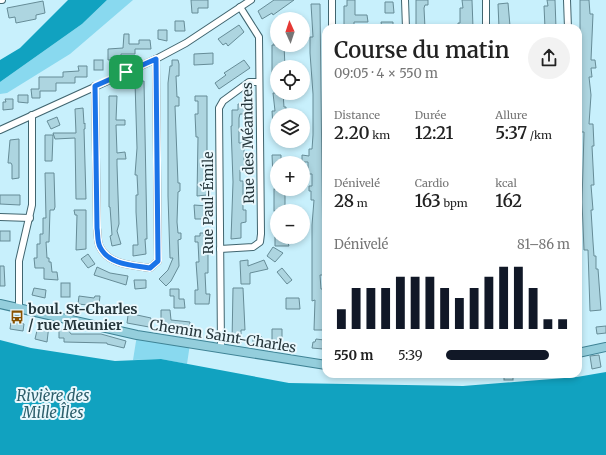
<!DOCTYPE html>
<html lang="fr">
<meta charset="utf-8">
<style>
body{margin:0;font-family:Merriweather,serif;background:#f2f2f2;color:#222;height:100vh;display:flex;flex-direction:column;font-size:15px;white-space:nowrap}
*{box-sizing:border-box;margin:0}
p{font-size:13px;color:#767676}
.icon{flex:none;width:22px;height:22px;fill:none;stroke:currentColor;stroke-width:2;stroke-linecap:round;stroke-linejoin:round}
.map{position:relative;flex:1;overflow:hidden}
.drawer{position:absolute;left:322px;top:24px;width:260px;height:354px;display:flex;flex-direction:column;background:#fff;border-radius:12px;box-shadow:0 2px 6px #0003}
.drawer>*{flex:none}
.needle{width:26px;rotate:357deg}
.buttons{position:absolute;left:270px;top:12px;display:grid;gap:8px}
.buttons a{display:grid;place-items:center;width:40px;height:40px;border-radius:50%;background:#fff;box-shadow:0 2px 6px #0003;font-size:20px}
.pin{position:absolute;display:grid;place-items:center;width:34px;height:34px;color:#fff;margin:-17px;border-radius:8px;box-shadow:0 2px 6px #0006}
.round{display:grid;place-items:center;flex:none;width:42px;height:42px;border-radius:21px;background:#f2f2f2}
.overview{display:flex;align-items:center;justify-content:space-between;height:68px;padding:0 12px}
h1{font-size:22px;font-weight:600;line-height:30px}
.figures{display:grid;grid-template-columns:repeat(3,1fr);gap:6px;height:68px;padding:4px 12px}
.figures div{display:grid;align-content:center}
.figures b{font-size:17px;font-weight:600}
.figures small{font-size:11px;font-weight:400}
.figures p{font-size:11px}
.chart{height:112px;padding:8px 12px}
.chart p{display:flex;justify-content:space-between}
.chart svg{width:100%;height:72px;margin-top:4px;stroke:#111827;stroke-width:6}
ul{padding:0 12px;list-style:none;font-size:13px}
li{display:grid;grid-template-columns:64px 48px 1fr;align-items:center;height:30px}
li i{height:10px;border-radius:5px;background:#111827}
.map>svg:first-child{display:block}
.green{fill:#89d9ef}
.water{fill:#11a2c0}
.building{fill:#add5e0;stroke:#668c97}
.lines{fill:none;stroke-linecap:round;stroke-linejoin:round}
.minor-casing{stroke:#40656f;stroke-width:8}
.major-casing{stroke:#3f8395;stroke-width:10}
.minor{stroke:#fff;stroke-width:6}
.major{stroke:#94cedc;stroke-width:8}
.route-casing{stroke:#fff;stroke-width:8}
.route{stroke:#1a73e8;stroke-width:5}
.labels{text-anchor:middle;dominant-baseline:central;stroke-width:4;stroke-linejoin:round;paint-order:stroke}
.street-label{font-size:14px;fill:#26363b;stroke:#e9f8fd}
.poi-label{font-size:14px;font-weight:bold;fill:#26363b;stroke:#e9f8fd;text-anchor:start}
.water-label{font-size:15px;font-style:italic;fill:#2c5e6b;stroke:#e9f8fd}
</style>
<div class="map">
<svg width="606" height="455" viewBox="0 0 606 455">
<rect width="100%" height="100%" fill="#c8f0fc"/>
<g class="green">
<polygon points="107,0 133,0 70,54 7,93 0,94 0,82 82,24"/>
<polygon points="137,335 190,344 187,364 161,359 133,360"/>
</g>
<g class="water">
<polygon points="68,0 107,0 82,24 0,82 0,60 20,48"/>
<polygon points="0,340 31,348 115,361 161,359 289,383 463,386 577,377 606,372 606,455 0,455"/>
</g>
<g class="building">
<polygon points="191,0 208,0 208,8 198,8 198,13 192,13"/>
<polygon points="274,0 294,0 273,15 272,13 262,19 258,11"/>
<polygon points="347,0 355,0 355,15 367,15 368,22 354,22 354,28 344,28 344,6 347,6"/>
<polygon points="416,0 428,0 428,5 425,5 424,8 425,28 416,28"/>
<polygon points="462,0 472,0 473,28 458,28 458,23 460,23 460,8 463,8"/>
<polygon points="547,0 555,0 556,28 545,28 544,6 548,6"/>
<polygon points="580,0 589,0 590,14 593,14 591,60 595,60 596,68 591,68 592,77 589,77 591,95 589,124 593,124 594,146 592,146 594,185 591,185 593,210 591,210 593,242 594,256 596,256 596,269 598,269 601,310 590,311 588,250 584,250 582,202 584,132 581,132 580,120"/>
<polygon points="43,1 45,13 36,15 36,19 16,23 15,17 9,18 7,8"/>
<polygon points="385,2 393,2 394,13 385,13"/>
<polygon points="508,3 510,26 508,28 499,28 498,4"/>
<polygon points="311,4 320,4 323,262 323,275 320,275 321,289 323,289 323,330 314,330 315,300 312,301 312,225 314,200 311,200 311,191 309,191 309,186 312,186 312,174 308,174 308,162 302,162 302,155 309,156 309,149 312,149 313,135 313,94 310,53 310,37 313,37"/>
<polygon points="175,21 184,21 185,31 175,31"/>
<polygon points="381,22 393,22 393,28 382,28"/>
<polygon points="239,25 244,32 228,46 226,43 223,45 218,39"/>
<polygon points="277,29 277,45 274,45 272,30"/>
<polygon points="158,30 167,30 167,41 158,39"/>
<polygon points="124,34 129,34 129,44 139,44 139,40 150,40 151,49 135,49 135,54 121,54 121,59 108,60 108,49 123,48"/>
<polygon points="272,45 284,45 285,67 277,67 277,84 272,84"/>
<polygon points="213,53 213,64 194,65 194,54"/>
<rect x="94" y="60" width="9" height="10"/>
<polygon points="172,60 178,60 179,64 179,76 176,76 177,97 179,97 179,106 175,106 178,183 180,183 180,191 178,192 177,222 178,233 181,233 181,239 178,240 179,266 171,281 166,286 159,279 168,270 173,258 170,258 168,196 168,83 170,66 172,66"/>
<polygon points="244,60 250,68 219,89 215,83 226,75 224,73"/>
<polygon points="78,66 87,66 87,77 75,77 75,83 56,83 56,91 40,91 40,98 32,98 31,89 39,89 39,77 63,77 63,72 79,71"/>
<polygon points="144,81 147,239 145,239 146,254 133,256 133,245 138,245 136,212 136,195 138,195 137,175 135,175 137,148 135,82"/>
<polygon points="273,93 283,93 284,107 286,107 286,115 277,115 277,127 273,127 272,111 275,111"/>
<polygon points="18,95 28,95 28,103 18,102"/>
<polygon points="109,96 117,96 116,120 125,120 125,125 116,125 117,153 125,152 126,159 117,159 117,165 119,224 117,231 121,244 112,246 110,236 112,235 110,207 109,207"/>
<polygon points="195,96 207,96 207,195 197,196 198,137 196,137 195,114 198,114 198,101 195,101"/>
<polygon points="5,99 13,99 13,109 3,110 3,102 6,102"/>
<polygon points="238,104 249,104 249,114 240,114 239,118 239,143 244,143 244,159 245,163 248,163 248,170 240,170 240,181 243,181 243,210 246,210 246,222 241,223 241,238 231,239 233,182 231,126 232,126 232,110 238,110"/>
<polygon points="83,108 84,124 85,123 85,129 84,129 86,199 76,199 75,138 55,139 53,133 76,133 75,109"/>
<polygon points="57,117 60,125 51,129 47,121"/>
<polygon points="45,135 53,135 52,161 45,161"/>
<polygon points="19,139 19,178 12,179 12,165 11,163 8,163 10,140"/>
<polygon points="272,155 281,155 281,163 277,163 277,175 273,176"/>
<polygon points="45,173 54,173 55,207 54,210 50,210 49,242 46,242 47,258 49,258 49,262 51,262 52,272 57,272 58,280 44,279 44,268 35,268 34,258 37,258 37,244 40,244 40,234 43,234 43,218 46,218"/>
<rect x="274" y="189" width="11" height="22"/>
<polygon points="0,195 20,195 20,205 0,204"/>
<polygon points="194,205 208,206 208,219 195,219"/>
<polygon points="74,210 86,210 86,249 76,250 77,215 75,215"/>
<rect x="0" y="231" width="10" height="10"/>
<polygon points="200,233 208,233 208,273 205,273 206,294 210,294 209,304 195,304 195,290 198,290 196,262 199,262 198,242 195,242 195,236 200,236"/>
<polygon points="275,237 290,237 292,243 288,243 289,246 275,246"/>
<polygon points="273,247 283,253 275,262 267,256"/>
<polygon points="88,254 95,264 88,268 81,259"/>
<polygon points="248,260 248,266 264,260 268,269 250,273 250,284 241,284 240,261"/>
<polygon points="0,266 4,266 5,286 0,286"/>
<polygon points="97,267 110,273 128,276 126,285 94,275"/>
<polygon points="282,268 292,280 287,284 277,272"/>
<polygon points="134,280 146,280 146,288 135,289"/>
<rect x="61" y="283" width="9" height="14"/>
<polygon points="34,288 46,290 45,298 32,295"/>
<polygon points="233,288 243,288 245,330 241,330 241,343 232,342"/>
<polygon points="170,289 179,289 179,299 184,299 185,308 174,308 174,296 170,296"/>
<polygon points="79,296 94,298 95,296 100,296 99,305 110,306 109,315 97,314 98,306 78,304"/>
<polygon points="286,298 299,298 300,309 286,309"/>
<polygon points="129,308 138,310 137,315 151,318 149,327 127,323"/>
<polygon points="161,310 170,310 171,320 190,322 189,332 176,330 176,327 161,327"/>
<polygon points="12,315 21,316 20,323 24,324 23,331 10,329"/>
<polygon points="39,322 49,325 47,342 35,339"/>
<polygon points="606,326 606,333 597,334 596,327"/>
<polygon points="59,329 68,330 71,334 101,334 126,341 124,348 107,344 107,343 64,342 64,338 59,338"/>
<polygon points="272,329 282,329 282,342 272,343"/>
<polygon points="253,337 262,337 262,342 260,342 260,345 253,345"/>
<polygon points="316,339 324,340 323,349 312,348 313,342 315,342"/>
<polygon points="599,355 601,367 592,369 590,356"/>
<rect x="504" y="374" width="9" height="6"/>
</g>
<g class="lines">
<g class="minor-casing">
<g id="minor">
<polyline points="0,0 2,0"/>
<polyline points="332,0 332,28"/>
<polyline points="405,0 406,28"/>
<polyline points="486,0 486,28"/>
<polyline points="567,0 568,28"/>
<path d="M95,86l2,142c1,5 0,14 3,19 9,18 32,18 50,21l8,-7 -2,-202"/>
<polyline points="0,130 156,59 186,43 251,0"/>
<polyline points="0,217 30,218"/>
<polyline points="220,249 253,247 260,242 261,234 259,37 240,7"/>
<polyline points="19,309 19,261 32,205 32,115"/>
<polyline points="221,348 219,108 223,101 249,82 259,82"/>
</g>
</g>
<g class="major-casing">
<g id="major">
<polyline points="0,304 137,335 326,365"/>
<polyline points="578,353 606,347"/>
</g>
</g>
<use href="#minor" class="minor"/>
<use href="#major" class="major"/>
</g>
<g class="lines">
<g class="route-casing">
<path id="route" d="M156,59l2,202 -8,7c-18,-3 -41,-3 -50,-21 -3,-5 -2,-14 -3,-19l-2,-142z"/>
</g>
<use href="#route" class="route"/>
</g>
<defs>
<g id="bus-bare" transform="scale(1.08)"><path d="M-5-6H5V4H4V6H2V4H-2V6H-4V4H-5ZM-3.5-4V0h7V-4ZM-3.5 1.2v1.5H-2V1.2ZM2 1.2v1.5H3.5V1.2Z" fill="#885200" stroke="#e9f8fd" stroke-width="2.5" paint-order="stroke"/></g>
</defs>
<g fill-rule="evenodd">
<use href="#bus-bare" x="17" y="317"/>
</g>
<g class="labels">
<g class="street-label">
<text transform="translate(248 143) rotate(-91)">Rue des Méandres</text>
<text transform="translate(208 203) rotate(-90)">Rue Paul-Émile</text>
<text transform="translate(223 336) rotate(9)">Chemin Saint-Charles</text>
</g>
<g class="poi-label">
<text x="28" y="309">boul. St-Charles<tspan x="28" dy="16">/ rue Meunier</tspan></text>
</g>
<g class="water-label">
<text x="53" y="395">Rivière des<tspan x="53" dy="17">Mille Îles</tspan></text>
</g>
</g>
</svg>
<div class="buttons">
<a><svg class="needle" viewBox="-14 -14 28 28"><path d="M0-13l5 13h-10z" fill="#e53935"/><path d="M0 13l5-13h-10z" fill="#767676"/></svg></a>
<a><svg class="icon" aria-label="locate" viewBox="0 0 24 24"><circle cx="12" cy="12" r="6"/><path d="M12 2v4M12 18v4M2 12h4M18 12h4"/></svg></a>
<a><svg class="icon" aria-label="layers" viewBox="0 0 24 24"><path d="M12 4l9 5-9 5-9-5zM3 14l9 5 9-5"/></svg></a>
<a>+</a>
<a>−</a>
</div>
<div class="pin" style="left:126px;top:72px;background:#1e9e55"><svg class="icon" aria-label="arrive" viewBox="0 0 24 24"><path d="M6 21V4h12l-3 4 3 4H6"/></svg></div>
<section class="drawer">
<div class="overview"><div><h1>Course du matin</h1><p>09:05 · 4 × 550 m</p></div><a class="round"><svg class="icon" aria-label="share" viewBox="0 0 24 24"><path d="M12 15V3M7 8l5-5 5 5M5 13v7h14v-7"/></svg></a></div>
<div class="figures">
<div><p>Distance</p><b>2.20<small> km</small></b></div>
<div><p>Durée</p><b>12:21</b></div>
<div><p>Allure</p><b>5:37<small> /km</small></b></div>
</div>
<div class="figures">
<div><p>Dénivelé</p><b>28<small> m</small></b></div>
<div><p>Cardio</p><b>163<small> bpm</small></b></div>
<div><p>kcal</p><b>162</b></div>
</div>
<div class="chart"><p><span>Dénivelé</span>81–86 m</p>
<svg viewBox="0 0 160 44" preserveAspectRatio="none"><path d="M5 44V32M15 44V19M25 44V19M35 44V19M45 44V12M55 44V12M65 44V12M75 44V19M85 44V25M95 44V19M105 44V12M115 44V6M125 44V6M135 44V19M145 44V38M155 44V38"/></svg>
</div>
<ul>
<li><b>550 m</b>5:39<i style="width:83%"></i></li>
</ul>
</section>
</div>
